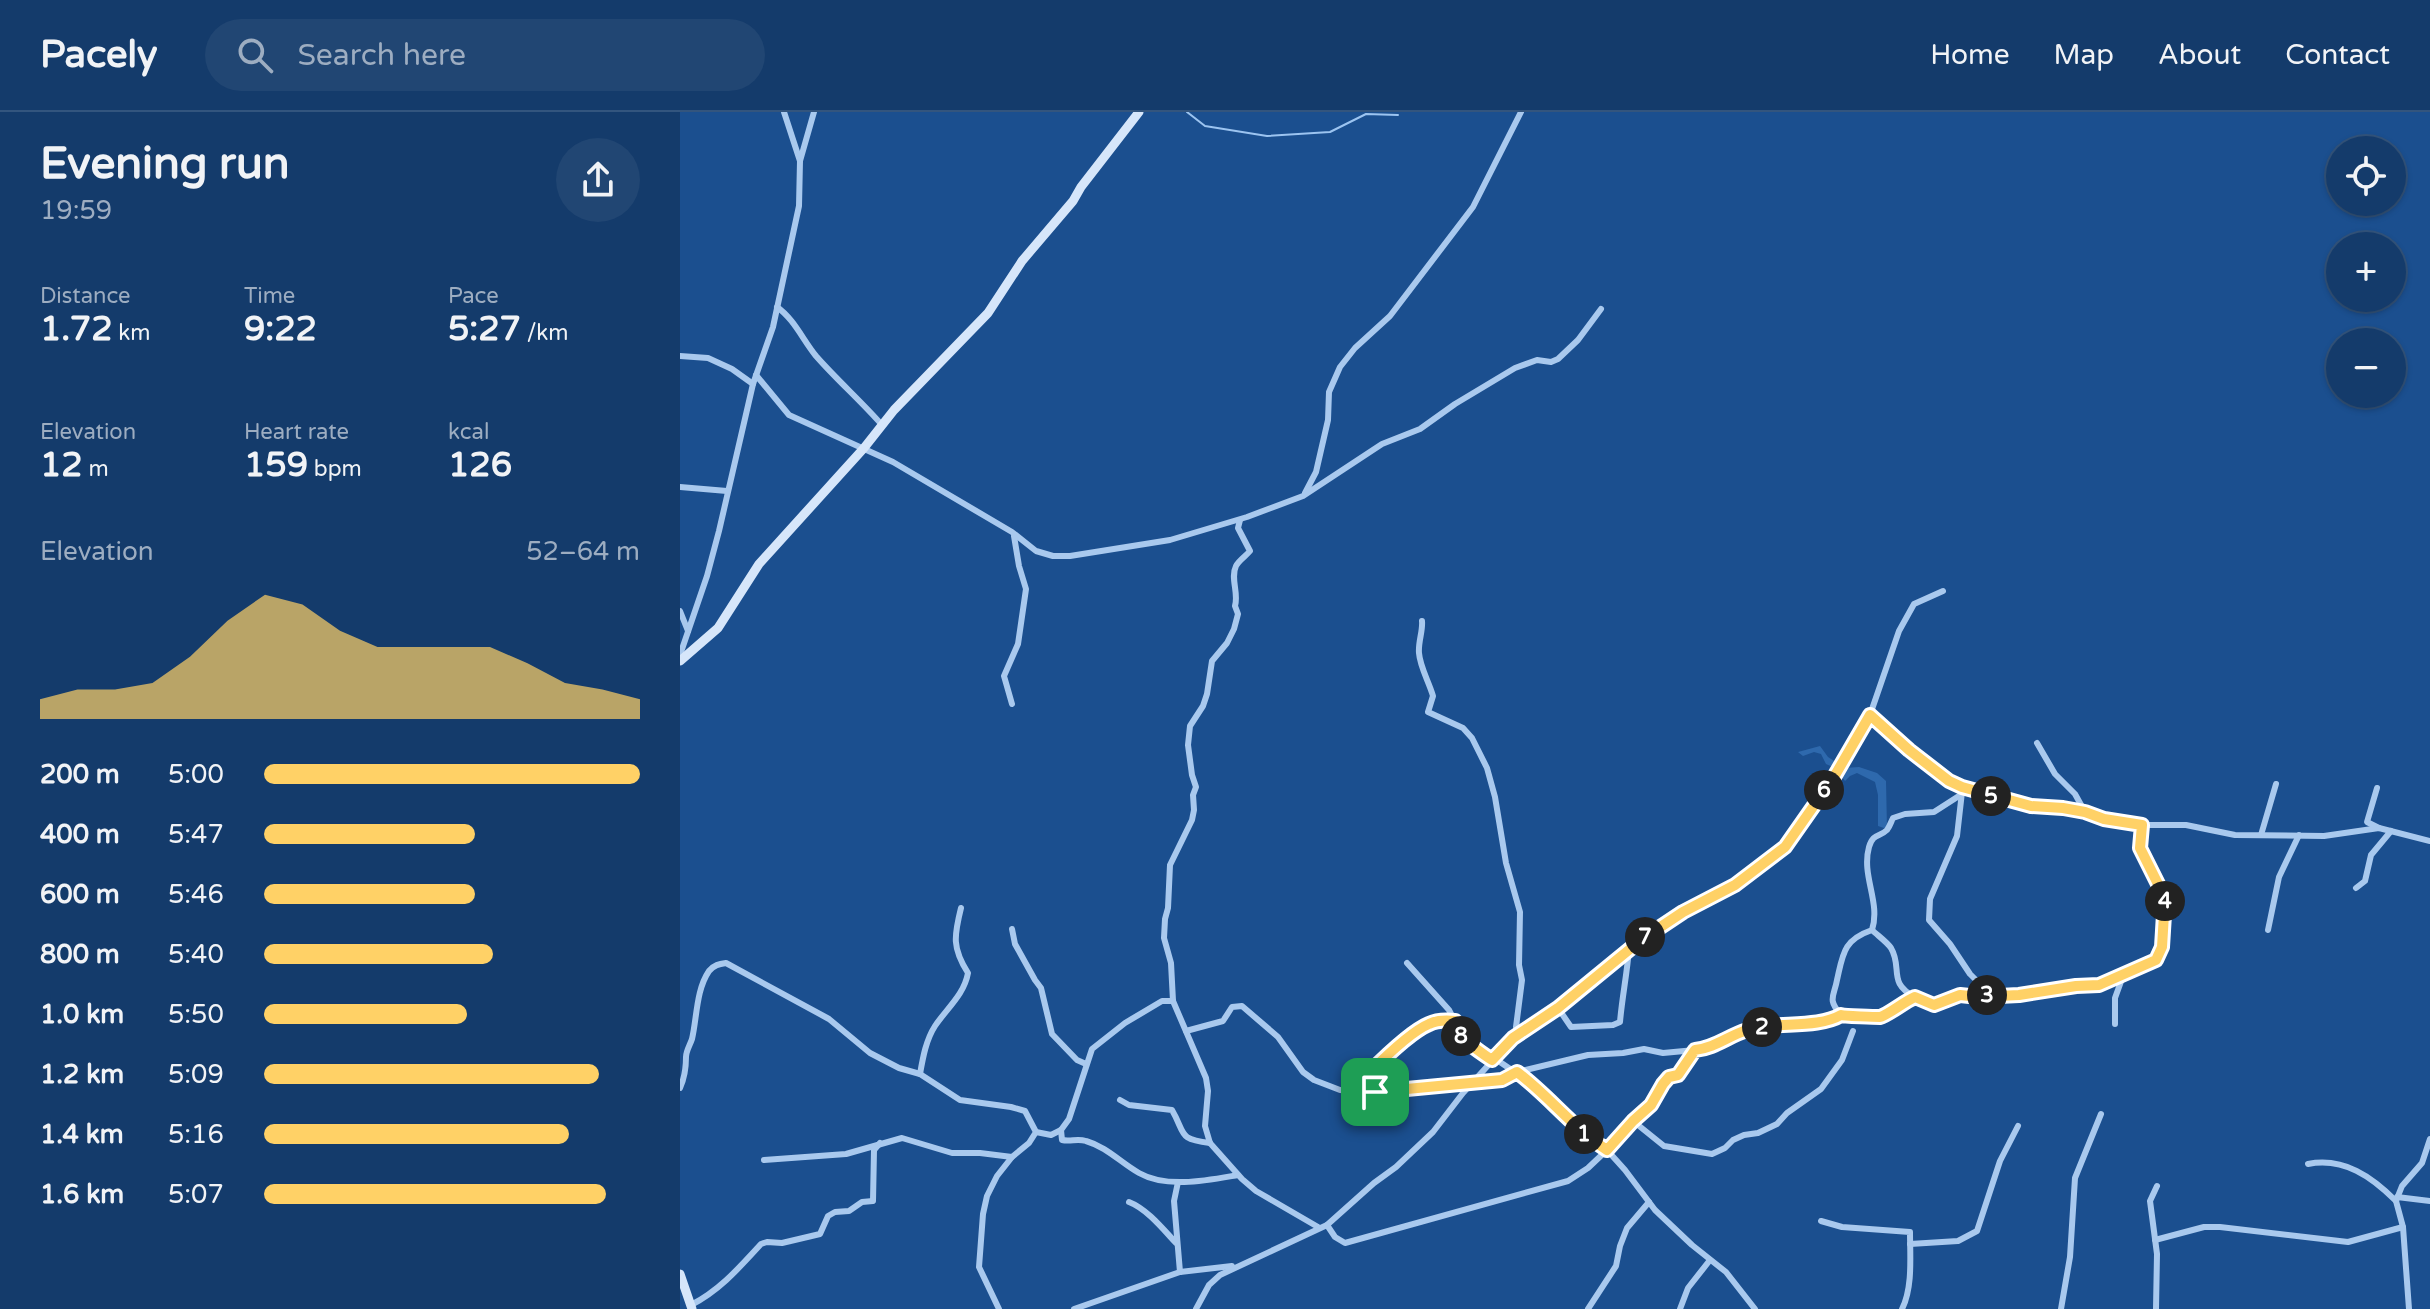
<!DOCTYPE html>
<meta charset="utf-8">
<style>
body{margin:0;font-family:"Varela Round",sans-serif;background:#214673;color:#f1f3f6;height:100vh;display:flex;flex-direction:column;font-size:30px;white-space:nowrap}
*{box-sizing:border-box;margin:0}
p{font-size:26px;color:#9dadc1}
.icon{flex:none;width:44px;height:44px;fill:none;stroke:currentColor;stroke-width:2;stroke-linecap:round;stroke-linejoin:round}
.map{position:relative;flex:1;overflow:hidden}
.panel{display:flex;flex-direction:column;background:#143b6b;width:680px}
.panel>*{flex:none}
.controls{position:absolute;left:1646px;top:24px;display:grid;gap:16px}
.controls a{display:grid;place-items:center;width:80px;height:80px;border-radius:50%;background:#143b6b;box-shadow:0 2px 6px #0004,0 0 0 2px #33557e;font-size:40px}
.pin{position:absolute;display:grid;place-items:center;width:68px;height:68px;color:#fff;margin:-34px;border-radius:16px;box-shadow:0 4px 12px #0006}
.km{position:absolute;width:40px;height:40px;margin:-20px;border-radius:50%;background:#222;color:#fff;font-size:22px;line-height:40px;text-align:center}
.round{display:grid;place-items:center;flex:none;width:84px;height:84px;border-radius:42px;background:#214673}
.overview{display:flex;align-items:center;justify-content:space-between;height:136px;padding:0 40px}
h1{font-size:44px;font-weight:800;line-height:60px}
.figures{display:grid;grid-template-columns:repeat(3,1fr);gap:12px;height:136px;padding:8px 40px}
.figures div{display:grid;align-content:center}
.figures b{font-size:34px;font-weight:800}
.figures small{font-size:22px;font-weight:400}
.figures p{font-size:22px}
.chart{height:224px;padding:16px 40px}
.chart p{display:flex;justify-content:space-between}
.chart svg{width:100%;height:144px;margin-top:8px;fill:#ffd166;opacity:.7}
ul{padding:0 40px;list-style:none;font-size:26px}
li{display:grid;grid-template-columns:128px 96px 1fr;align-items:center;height:60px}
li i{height:20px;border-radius:10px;background:#ffd166}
header{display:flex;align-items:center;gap:48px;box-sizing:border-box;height:112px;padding:0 40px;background:#143b6b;border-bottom:2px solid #33557e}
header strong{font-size:38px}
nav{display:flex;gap:44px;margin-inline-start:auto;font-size:28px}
.search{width:560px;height:72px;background:#214673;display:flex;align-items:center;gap:20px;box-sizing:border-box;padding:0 28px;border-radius:44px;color:#9dadc1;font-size:30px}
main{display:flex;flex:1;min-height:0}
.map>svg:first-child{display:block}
.green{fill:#2e69ad}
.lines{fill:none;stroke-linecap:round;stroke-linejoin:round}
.stream{stroke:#9cc4f0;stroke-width:2}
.street{stroke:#a9c9ee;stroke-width:6}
.secondary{stroke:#d6e6fa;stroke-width:9}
.route-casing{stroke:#fff;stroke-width:16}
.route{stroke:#ffd166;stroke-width:10}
</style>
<header>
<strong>Pacely</strong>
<div class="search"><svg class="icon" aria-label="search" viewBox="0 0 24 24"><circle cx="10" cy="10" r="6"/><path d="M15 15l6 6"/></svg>Search here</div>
<nav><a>Home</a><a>Map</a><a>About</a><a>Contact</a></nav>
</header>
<main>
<section class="panel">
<div class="overview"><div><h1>Evening run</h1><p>19:59</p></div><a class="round"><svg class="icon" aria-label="share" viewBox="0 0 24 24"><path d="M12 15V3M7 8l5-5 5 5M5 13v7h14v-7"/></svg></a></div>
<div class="figures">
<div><p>Distance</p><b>1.72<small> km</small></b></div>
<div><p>Time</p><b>9:22</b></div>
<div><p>Pace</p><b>5:27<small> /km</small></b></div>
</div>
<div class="figures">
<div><p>Elevation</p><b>12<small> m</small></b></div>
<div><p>Heart rate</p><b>159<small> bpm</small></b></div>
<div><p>kcal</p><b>126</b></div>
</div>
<div class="chart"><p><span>Elevation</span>52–64 m</p>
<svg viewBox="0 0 160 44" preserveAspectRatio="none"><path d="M0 44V38L10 35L20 35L30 33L40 25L50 14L60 6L70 9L80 17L90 22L100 22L110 22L120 22L130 27L140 33L150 35L160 38V44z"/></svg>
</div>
<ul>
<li><b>200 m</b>5:00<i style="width:100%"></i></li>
<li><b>400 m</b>5:47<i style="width:56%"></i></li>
<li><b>600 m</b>5:46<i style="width:56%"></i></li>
<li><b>800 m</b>5:40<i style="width:61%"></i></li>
<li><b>1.0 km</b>5:50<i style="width:54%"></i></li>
<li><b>1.2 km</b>5:09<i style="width:89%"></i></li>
<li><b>1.4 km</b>5:16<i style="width:81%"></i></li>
<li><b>1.6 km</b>5:07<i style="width:91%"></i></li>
</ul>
</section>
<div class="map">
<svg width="1750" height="1197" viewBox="0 0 1750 1197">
<rect width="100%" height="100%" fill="#1b4f8f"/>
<polygon class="green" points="1140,634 1148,645 1165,656 1179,655 1197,661 1206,669 1207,717 1198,714 1198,683 1195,670 1177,661 1170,664 1165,669 1155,656 1146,652 1141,642 1134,640 1123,644 1118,640"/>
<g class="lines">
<polyline class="stream" points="507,0 525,14 587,24 650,20 686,2 718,3"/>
<g class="street">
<polyline points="104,0 120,49"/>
<path d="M97,195c17,12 26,33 39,49 21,24 45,45 66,69"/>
<polyline points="0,244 28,246 52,257 73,272"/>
<polyline points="76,263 109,303 213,350 332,420 356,439 373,444 390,444 490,428 567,405 623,384 702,332 740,317 775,292 835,256 857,248 871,250 878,247 898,228 921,197"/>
<polyline points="0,375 47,379"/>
<polyline points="625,381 636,360 648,308 649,280 660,255 675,236 710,204 793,95 841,0"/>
<path d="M560,408l-2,8 12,23c-4,5 -11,9 -14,15 -6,12 3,27 -1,40l3,8 -4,15 -7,14 -15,18 -5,33 -4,12 -13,20 -2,19 4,30 4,12 -3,8 1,15 -2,10 -22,45 -2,43 -3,11 -1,19 7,25 2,38 33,77 2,13 -3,35 5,17 32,36 14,12 62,36"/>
<polyline points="0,499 8,519"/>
<path d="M742,509c1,10 -4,21 -3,32 1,14 10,29 14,43l-5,16 35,16 9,10 15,30 8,29 11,66 14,49 -1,53 3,15 -6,47 2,7"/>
<polyline points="0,543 27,464 39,419 73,272 93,215 119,94 120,49 134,0"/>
<polyline points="332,592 324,564 338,532 346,477 339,454 334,424"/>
<polyline points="1190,603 1219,519 1234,492 1263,479"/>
<polyline points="1357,631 1375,662 1395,682 1405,700"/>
<polyline points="1697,676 1687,710 1699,716"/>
<polyline points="1282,680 1277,724 1250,787 1249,808 1270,832 1290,862 1311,883"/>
<polyline points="1581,723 1596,672"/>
<polyline points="1676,776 1685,769 1691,743 1711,719"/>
<polyline points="332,817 335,832 355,868 361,876 372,922 397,948 406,952"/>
<path d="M1192,818c5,5 15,12 19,18 12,20 -4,35 24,49"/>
<polyline points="1588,818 1599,765 1619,723"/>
<polyline points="727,851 769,898 784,927 812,948"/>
<path d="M878,896l13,19 42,-2 7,-3c2,-24 7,-48 9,-73"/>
<path d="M1161,903c-14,-16 -7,-18 -4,-35 6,-26 6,-40 35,-50 9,-28 -11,-54 -3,-83 4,-14 11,-10 18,-17 3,-4 4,-8 6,-12l12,-4 29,-2 28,-18"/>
<polyline points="1435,912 1435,886 1443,864"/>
<polyline points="506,919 543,909 552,895 562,894 598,925 623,960 634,968 660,978 671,979 778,974 822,968 837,960 908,943 943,941 964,937 983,941 1015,938"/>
<polyline points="814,946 860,977 885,1004 911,1028 927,1038 945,1058 975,1098 1012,1133 1046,1160 1075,1197"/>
<path d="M240,962c3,-17 6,-34 15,-48 12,-18 29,-31 33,-53 -16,-25 -14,-37 -7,-65"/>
<path d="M0,976c5,-11 6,-19 6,-31 0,-6 4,-12 6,-18 5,-21 4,-49 17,-68 5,-6 10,-7 17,-8l103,56 41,34 29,15 21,6 40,26 51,7 14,4 11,21 -7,11 -17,14 -15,19 -10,20 -4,18 -4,53 20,42"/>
<path d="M695,980l-6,-19c14,-14 43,-42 60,-50 8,-3 17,-3 26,-2"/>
<path d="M440,988l9,5 43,5c14,24 5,29 38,33"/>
<polyline points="953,1009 984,1034 1032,1042 1045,1036 1053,1028 1064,1023 1078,1021 1097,1012 1107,1001 1141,977 1162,948 1173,919"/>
<path d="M381,1018l1,10c9,2 15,-2 24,1 21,6 35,22 53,32 28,16 70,7 99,2"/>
<polyline points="356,1020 371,1023 381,1018 389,1007 412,937 445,911 482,889 493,889"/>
<polyline points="84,1048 166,1042 222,1026 272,1041 300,1041 332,1045"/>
<path d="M1628,1052c36,-7 64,13 88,37"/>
<polyline points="498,1070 494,1089 500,1160"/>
<polyline points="1717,1085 1750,1089"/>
<path d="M449,1090c18,7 34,27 47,41"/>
<path d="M1141,1109l21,6 68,5c0,24 3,55 -8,77"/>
<path d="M647,1113l8,12 10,6 223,-62 20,-13 19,-18 26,-29 18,-16 12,-21 6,-7 9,-2 17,-25c20,-2 33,-14 52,-20 27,-9 70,-1 94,-15 3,1 35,2 39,1 8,-1 25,-15 35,-19l19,8 26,-10 19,2 40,-2 57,-9 23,-1 57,-25 6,-13 3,-49 -25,-50 2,-23"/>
<polyline points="1475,1128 1524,1115 1540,1115 1668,1130 1723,1115"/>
<polyline points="1230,1132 1278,1129 1297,1119 1320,1049 1338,1014"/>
<path d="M11,1193c29,-15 48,-37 70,-61l6,-2 15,1 38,-9 8,-18 7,-4 14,-1 13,-9 11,-1 1,-51 6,-7"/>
<polyline points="394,1197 500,1160 552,1154"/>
<polyline points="516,1197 529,1173 540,1163 647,1113 694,1071 716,1055 753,1020 783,981 833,926 878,896 961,828 1003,800 1055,773 1105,735 1154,665 1190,603 1229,638 1269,669 1312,684 1351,694 1383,696 1424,707 1462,713 1506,713 1555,723 1644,724 1699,716 1750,729"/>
<polyline points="908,1197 936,1154 940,1134 947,1116 969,1090"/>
<polyline points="1000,1197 1008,1176 1030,1148"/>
<polyline points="1381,1197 1390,1145 1395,1066 1421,1002"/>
<polyline points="1476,1197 1477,1142 1470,1089 1477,1074"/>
<polyline points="1729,1197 1723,1115 1716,1089 1722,1074 1742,1051 1750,1027"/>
</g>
<g class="secondary">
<polyline points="0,549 38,516 79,452 184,336 214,298 308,201 342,149 393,89 401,75 459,0"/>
<polyline points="0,1162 12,1197"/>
</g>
</g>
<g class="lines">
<g class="route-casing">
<path id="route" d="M1190,603l39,35 40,31 13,6 69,19 32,2 22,4 19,7 38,6 -2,23 25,50 -3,49 -6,13 -57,25 -23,1 -57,9 -40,2 -19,-2 -26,10 -19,-8c-10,4 -27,18 -35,20 -4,0 -36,-1 -39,-2 -24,14 -67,6 -94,15 -19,6 -32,18 -52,20l-17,25 -9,2 -6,7 -12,21 -18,16 -26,29c-34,-22 -58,-54 -90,-78l-15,8 -127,12 -6,-19c14,-14 43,-42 60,-49 8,-4 17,-4 26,-3 7,21 20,27 37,39l21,-22 45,-30 83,-68 42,-28 52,-27 50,-38 49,-70z"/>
</g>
<use href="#route" class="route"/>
</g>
</svg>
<div class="controls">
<a><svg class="icon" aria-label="locate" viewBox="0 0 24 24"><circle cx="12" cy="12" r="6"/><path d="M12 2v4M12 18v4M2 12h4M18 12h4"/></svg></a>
<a>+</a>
<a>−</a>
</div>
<div class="pin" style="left:695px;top:980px;background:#1e9e55"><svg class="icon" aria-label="arrive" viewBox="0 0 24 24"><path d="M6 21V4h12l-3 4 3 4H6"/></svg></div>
<b class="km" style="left:904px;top:1022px">1</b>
<b class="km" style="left:1082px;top:915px">2</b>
<b class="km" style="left:1307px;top:883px">3</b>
<b class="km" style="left:1485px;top:789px">4</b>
<b class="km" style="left:1311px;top:684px">5</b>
<b class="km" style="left:1144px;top:678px">6</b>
<b class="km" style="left:965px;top:825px">7</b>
<b class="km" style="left:781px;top:924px">8</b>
</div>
</main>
